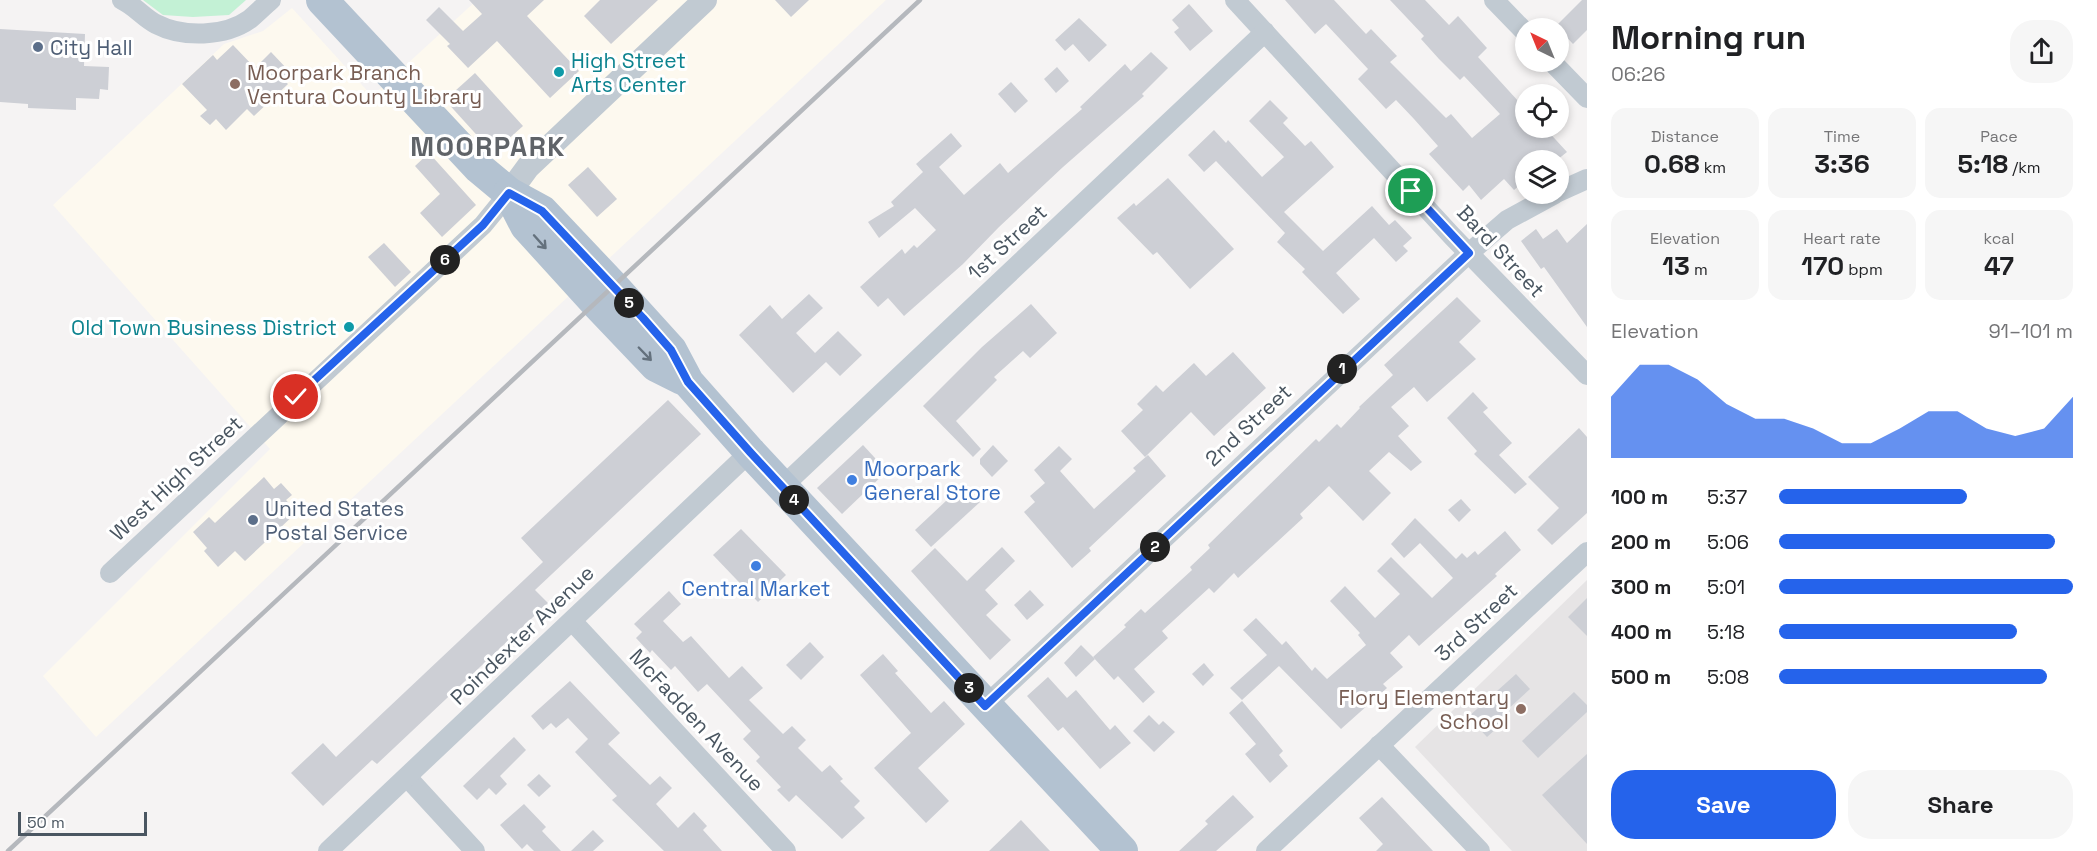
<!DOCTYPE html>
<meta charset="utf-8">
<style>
body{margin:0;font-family:"Space Grotesk",sans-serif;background:#f6f6f6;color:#202124;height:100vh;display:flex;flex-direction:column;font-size:22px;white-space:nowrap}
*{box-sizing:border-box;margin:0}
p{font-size:20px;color:#757577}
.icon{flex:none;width:33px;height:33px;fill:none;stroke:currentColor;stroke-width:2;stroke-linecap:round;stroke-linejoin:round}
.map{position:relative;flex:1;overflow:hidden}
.drawer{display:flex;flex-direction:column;background:#fff;width:510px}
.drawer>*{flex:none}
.needle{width:39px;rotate:317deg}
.tools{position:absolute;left:1515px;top:18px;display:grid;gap:12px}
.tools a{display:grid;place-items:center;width:54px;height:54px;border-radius:50%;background:#fff;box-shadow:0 3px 9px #0003;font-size:30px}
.scale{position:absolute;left:18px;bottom:15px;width:129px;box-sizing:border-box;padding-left:6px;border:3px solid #4a5661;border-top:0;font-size:16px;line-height:21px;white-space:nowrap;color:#4a5661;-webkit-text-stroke:4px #fff;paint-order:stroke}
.pin{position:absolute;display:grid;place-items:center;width:51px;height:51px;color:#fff;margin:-26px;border:3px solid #fff;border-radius:50%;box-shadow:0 2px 6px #0007}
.km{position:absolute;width:30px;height:30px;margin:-15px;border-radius:50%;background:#222;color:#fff;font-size:16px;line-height:30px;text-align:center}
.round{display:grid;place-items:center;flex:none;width:63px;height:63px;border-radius:24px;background:#f6f6f6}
.headline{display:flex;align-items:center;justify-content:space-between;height:102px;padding:0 24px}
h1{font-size:33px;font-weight:700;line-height:45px}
.stats{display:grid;grid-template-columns:repeat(3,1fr);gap:9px;height:102px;padding:6px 24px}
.stats div{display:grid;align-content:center;border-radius:15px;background:#f6f6f6;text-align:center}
.stats b{font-size:26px;font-weight:700}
.stats small{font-size:16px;font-weight:400}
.stats p{font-size:16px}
.chart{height:168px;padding:12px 24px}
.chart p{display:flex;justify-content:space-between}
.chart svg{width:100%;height:108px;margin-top:6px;fill:#2563eb;opacity:.7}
.action{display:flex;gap:12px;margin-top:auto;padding:12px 24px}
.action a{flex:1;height:69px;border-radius:24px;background:#2563eb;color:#fff;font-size:24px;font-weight:700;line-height:69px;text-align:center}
.action a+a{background:#f6f6f6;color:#202124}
ul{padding:0 24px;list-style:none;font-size:20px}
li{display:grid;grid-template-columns:96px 72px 1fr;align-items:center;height:45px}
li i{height:15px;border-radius:8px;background:#2563eb}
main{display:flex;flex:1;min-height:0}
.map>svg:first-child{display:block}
.commercial{fill:#fdf9ef}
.education{fill:#e6e4e5}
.green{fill:#c3f1d5}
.building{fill:#cdcfd5}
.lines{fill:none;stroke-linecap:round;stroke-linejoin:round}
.minor{stroke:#c1cad2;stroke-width:20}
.tertiary{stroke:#c1cad2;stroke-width:24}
.primary{stroke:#b3c2d1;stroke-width:32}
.rail{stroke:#b5b8bd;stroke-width:4.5}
.oneway{stroke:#64717d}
.route-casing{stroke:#fff;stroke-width:12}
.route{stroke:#2563eb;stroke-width:8}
.service-dot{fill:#5c6f8a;stroke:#fff;stroke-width:2}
.culture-dot{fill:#0f9aa8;stroke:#fff;stroke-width:2}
.education-dot{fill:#8d6e63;stroke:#fff;stroke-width:2}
.shop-dot{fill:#3f7fe0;stroke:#fff;stroke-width:2}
.labels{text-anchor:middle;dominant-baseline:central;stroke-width:6;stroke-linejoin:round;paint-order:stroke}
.service-label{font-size:21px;fill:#4e5e75;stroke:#fff;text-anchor:start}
.culture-label{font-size:21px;fill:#0d838f;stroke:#fff;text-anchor:start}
.education-label{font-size:21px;fill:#785e54;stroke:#fff;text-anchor:start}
.street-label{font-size:21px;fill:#4a5661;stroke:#fff}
.shop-label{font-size:21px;fill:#366cbe;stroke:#fff;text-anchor:start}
.district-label{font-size:27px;font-weight:bold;letter-spacing:1.5px;fill:#5f6368;stroke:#fff}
</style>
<main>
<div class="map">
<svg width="1587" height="851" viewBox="0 0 1587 851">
<rect width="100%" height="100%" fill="#f5f3f3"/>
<polygon class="commercial" points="477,0 886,0 96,737 43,676 270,449 53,205 224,44 263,31 292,8 372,96"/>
<polygon class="education" points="1587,580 1587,851 1512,851 1415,747"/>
<polygon class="green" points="143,0 246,0 229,15 193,17 163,15"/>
<g class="building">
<polygon points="469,0 544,0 527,16 579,71 550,98 497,41 468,68 447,46 450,44 426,20 439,7 463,31 482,14"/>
<polygon points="600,0 658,0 611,44 584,16"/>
<polygon points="775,0 809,0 791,17"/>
<polygon points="1285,0 1334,0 1366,34 1371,29 1397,56 1390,62 1446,118 1451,114 1472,138 1500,114 1464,76 1460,80 1439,59 1421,39 1424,36 1390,0 1425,0 1449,25 1458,16 1487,48 1478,57 1519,102 1526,96 1526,128 1545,128 1567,152 1557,160 1526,160 1526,180 1514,190 1504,179 1481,200 1469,185 1463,191 1429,154 1438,146 1414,119 1396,100 1386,109 1358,79 1368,69 1326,24 1315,34"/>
<polygon points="1582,0 1587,0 1587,30 1573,44 1556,26"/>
<polygon points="1189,4 1213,31 1190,51 1174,32 1179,28 1172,20"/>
<polygon points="1079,18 1107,45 1089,62 1073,44 1065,51 1055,40"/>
<polygon points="0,29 85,34 84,66 109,67 108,90 100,89 99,99 76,98 76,110 28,108 28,104 0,102"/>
<polygon points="233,45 255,68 271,52 289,71 282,78 288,84 254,116 247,109 226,130 216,119 210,125 200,116 207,110 182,84 213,55 217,60"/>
<polygon points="1151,52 1168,68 1142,94 1144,96 1063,167 999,227 963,264 904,316 888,298 878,307 860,287 902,249 905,254 914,245 917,248 936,230 915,208 879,238 868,222 894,206 891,202 923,172 916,164 951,133 962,146 939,167 964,195 1000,163 1008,173 1082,109 1080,107 1125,64 1131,71"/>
<polygon points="1057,67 1069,81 1056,93 1044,79"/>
<polygon points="475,73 523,126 493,153 445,100"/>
<polygon points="1011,82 1028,101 1015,113 998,94"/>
<polygon points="1270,100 1288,118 1283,123 1305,146 1311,141 1334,167 1284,212 1323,251 1372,206 1389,225 1395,220 1412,238 1403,246 1408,251 1396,262 1374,238 1336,273 1360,299 1343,314 1302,272 1305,269 1277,242 1285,233 1216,161 1204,172 1188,155 1214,130 1226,143 1228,140 1262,177 1284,157 1249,121"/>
<polygon points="429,153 476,205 442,237 420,213 440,194 415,166"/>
<polygon points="588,167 617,199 597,217 568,185"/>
<polygon points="1168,178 1234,249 1190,289 1157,252 1153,255 1117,218 1134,203 1136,206"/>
<polygon points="1587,224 1587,327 1544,267 1541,269 1521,241 1536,229 1543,239 1557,229 1567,243"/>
<polygon points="384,243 411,272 395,287 368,257"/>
<polygon points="809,294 823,308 796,333 815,353 838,331 862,355 840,376 826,362 793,393 739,335 770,305 782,319"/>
<polygon points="1457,297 1481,321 1459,342 1476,359 1427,402 1414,387 1391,407 1409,426 1398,436 1422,462 1411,471 1389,452 1369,471 1391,493 1363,521 1329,486 1300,514 1303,518 1238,578 1234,573 1214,593 1209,588 1162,631 1168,638 1134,669 1155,692 1143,703 1118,676 1114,680 1093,657 1126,627 1124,625 1141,609 1145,613 1192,570 1190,567 1210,548 1208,545 1316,439 1319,442 1337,424 1341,428 1360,408 1359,407 1393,375 1384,365"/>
<polygon points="1031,304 1057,333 1030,358 1023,351 994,377 997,380 956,421 981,449 973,457 923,406 982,347"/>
<polygon points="1233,352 1266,388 1214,436 1191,412 1145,457 1121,431 1143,410 1137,404 1156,385 1163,392 1194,363 1206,376"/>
<polygon points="1473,392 1488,408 1483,412 1512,443 1499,455 1527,484 1515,494 1474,454 1477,451 1447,418"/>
<polygon points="668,400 701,434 535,590 548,603 377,764 372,760 323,806 291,773 323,743 336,757 543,562 521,538"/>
<polygon points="1579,428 1587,437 1587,513 1552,545 1537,530 1559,508 1528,477"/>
<polygon points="863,445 887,471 842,514 817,488"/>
<polygon points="993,445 1008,461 992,477 980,464 980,459"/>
<polygon points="1059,446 1072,459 1060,471 1094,509 1136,471 1133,468 1148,455 1166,476 1089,548 1091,551 1072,568 1024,512 1035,502 1030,496 1045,483 1034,470"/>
<polygon points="264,477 274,489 281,483 292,495 286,500 297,512 245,561 235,551 218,567 204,551 207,548 193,532 209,517 215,523"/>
<polygon points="963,485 980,502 931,547 915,530"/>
<polygon points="1461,499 1471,510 1459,522 1448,510"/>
<polygon points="1415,518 1456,559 1462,553 1467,558 1475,551 1478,555 1505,531 1521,550 1495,574 1497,576 1419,646 1409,635 1390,653 1403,667 1383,684 1387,688 1341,729 1279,666 1242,700 1230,688 1267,655 1243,630 1256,618 1282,645 1286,641 1312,671 1315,667 1327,679 1366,645 1358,635 1360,633 1330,601 1345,586 1375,618 1400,594 1377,571 1391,557 1432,598 1453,578 1420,543 1404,558 1391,544"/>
<polygon points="741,529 786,575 758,602 713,555"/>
<polygon points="1002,547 1015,561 985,590 998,604 986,615 1011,640 990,660 911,571 935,548 967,581"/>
<polygon points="1030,590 1044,605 1027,620 1014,605"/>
<polygon points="669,591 681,604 663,621 683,642 691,636 729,678 742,666 763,688 749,700 783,734 792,726 806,740 798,748 822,772 830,765 843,779 840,781 860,801 854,807 865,818 842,839 796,795 789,802 777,790 781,787 756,761 760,757 743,739 751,731 707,684 698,692 675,666 671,670 652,650 650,653 636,638 642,632 634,624"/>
<polygon points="1587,598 1587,636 1568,617"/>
<polygon points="810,642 824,657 801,680 786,665"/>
<polygon points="1081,645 1095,659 1076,677 1064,663"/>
<polygon points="883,654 898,671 895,673 931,713 944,701 965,724 918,768 949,801 926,823 874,768 911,733 860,675"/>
<polygon points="1204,663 1214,675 1203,686 1192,674"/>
<polygon points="1516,674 1530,689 1506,711 1510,716 1487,737 1468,717"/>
<polygon points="1048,677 1067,698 1076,690 1110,730 1115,725 1131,743 1100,769 1063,727 1058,731 1027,696"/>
<polygon points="570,681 620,733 608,744 650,785 660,776 672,788 656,804 678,828 694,812 707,826 703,830 722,851 664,851 612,800 617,796 575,752 588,739 568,718 556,728 551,723 543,730 531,716"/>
<polygon points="1574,692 1587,705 1587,712 1538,758 1522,741"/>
<polygon points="1242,701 1283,751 1279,755 1288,766 1270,783 1245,754 1256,744 1229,713"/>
<polygon points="1149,715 1159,725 1163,721 1175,732 1154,752 1133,731"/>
<polygon points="514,737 526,750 500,776 507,784 496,795 489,788 477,800 463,786"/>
<polygon points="1587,754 1587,844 1542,795"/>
<polygon points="539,774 551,786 539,797 527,785"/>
<polygon points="1233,795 1254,817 1216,851 1179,851 1208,824 1205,821"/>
<polygon points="1382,797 1433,851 1376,851 1383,844 1359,818"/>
<polygon points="524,804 546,827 542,831 561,851 534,851 527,844 522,849 500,825"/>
<polygon points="1021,820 1050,851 989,851"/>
<polygon points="593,830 604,841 593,851 571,851"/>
</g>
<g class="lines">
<g class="minor">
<path d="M122,0c13,6 22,18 34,24 27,14 69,13 94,-5 7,-6 14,-13 21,-19"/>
<polyline points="1235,0 1452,236 1587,375"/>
<polyline points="1494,0 1526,33"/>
<polyline points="1552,62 1587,98"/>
<polyline points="1558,192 1587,179"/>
<polyline points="782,487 1265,32"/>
<polyline points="110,573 483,225 509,193"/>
<polyline points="573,622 786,851"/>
<polyline points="985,706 1469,253 1507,220 1555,194"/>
<polyline points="1379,745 1480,851"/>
<polyline points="407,777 475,851"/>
<polyline points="328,851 750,452"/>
<polyline points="1266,851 1587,552"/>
</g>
<polyline class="tertiary" points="509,193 528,167 705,0"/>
<g class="primary">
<polyline points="322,0 479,168 509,193 542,211 613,286 671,350 688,382 750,452 1122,851"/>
<polyline points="509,193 526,226 596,303 656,366 682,379"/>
</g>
<polyline class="rail" points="8,851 920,0"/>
</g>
<defs><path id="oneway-shaft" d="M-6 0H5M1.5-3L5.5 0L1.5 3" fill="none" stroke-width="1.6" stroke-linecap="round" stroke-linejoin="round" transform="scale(1.5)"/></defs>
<g class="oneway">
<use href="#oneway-shaft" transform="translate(540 242) rotate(48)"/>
<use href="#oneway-shaft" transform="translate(645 354) rotate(46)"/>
</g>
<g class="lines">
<g class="route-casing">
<polyline id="route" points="296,397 483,225 509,193 542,211 643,318 671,350 688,382 750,452 985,706 1469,253 1411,191"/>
</g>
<use href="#route" class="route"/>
</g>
<g class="service-dot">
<circle cx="38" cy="47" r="6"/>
<circle cx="253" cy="520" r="6"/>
</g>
<g class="culture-dot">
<circle cx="559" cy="72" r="6"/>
<circle cx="349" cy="327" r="6"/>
</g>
<g class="education-dot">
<circle cx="235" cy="84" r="6"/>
<circle cx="1521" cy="709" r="6"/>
</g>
<g class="shop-dot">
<circle cx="852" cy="480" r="6"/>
<circle cx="756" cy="566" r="6"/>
</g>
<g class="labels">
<g class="service-label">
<text x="50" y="47">City Hall</text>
<text x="265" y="508">United States<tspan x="265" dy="24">Postal Service</tspan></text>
</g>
<g class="culture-label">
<text x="571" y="60">High Street<tspan x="571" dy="24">Arts Center</tspan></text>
<text x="337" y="327" text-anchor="end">Old Town Business District</text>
</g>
<g class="education-label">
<text x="247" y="72">Moorpark Branch<tspan x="247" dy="24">Ventura County Library</tspan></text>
<text x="1509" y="697" text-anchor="end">Flory Elementary<tspan x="1509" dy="24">School</tspan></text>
</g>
<g class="street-label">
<text transform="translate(1007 242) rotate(-43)">1st Street</text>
<text transform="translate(1501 251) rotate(47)">Bard Street</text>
<text transform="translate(1248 425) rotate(-43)">2nd Street</text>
<text transform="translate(176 478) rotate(-43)">West High Street</text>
<text transform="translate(1476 622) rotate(-43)">3rd Street</text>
<text transform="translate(522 635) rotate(-44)">Poindexter Avenue</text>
<text transform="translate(697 720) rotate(47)">McFadden Avenue</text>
</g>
<g class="shop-label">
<text x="864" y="468">Moorpark<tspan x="864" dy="24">General Store</tspan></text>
<text x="756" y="588" text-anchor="middle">Central Market</text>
</g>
<g class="district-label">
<text x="488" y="146">MOORPARK</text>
</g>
</g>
</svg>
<div class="tools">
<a><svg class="needle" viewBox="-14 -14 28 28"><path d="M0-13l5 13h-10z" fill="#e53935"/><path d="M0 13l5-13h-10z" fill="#757577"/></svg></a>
<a><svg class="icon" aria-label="locate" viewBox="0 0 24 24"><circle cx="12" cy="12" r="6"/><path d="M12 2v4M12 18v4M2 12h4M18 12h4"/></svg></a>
<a><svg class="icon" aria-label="layers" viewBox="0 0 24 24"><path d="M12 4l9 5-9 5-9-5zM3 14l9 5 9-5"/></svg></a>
</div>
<div class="scale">50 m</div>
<div class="pin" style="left:1411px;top:191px;background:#1e9e55"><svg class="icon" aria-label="arrive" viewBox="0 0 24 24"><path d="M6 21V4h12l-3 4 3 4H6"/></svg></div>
<div class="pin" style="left:296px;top:397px;background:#d93025"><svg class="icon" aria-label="check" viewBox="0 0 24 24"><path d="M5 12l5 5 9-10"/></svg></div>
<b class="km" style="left:1342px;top:369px">1</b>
<b class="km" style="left:1155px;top:547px">2</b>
<b class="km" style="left:969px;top:688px">3</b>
<b class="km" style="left:794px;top:500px">4</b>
<b class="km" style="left:629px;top:303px">5</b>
<b class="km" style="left:445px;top:260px">6</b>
</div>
<section class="drawer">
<div class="headline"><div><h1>Morning run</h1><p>06:26</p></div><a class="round"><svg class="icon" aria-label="share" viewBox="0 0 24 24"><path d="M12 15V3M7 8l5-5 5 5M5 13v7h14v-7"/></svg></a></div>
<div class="stats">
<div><p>Distance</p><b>0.68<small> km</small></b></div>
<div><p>Time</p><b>3:36</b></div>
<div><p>Pace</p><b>5:18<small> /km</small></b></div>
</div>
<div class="stats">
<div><p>Elevation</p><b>13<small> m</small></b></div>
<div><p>Heart rate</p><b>170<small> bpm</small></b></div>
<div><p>kcal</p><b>47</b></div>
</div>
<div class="chart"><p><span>Elevation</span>91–101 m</p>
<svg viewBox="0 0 160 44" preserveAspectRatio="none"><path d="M0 44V19L10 6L20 6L30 12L40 22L50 28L60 28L70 32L80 38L90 38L100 32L110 25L120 25L130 32L140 35L150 32L160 19V44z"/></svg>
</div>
<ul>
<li><b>100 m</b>5:37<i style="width:64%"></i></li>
<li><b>200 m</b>5:06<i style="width:94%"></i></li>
<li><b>300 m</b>5:01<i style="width:100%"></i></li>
<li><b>400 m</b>5:18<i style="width:81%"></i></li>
<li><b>500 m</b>5:08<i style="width:91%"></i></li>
</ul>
<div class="action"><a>Save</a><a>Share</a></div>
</section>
</main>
